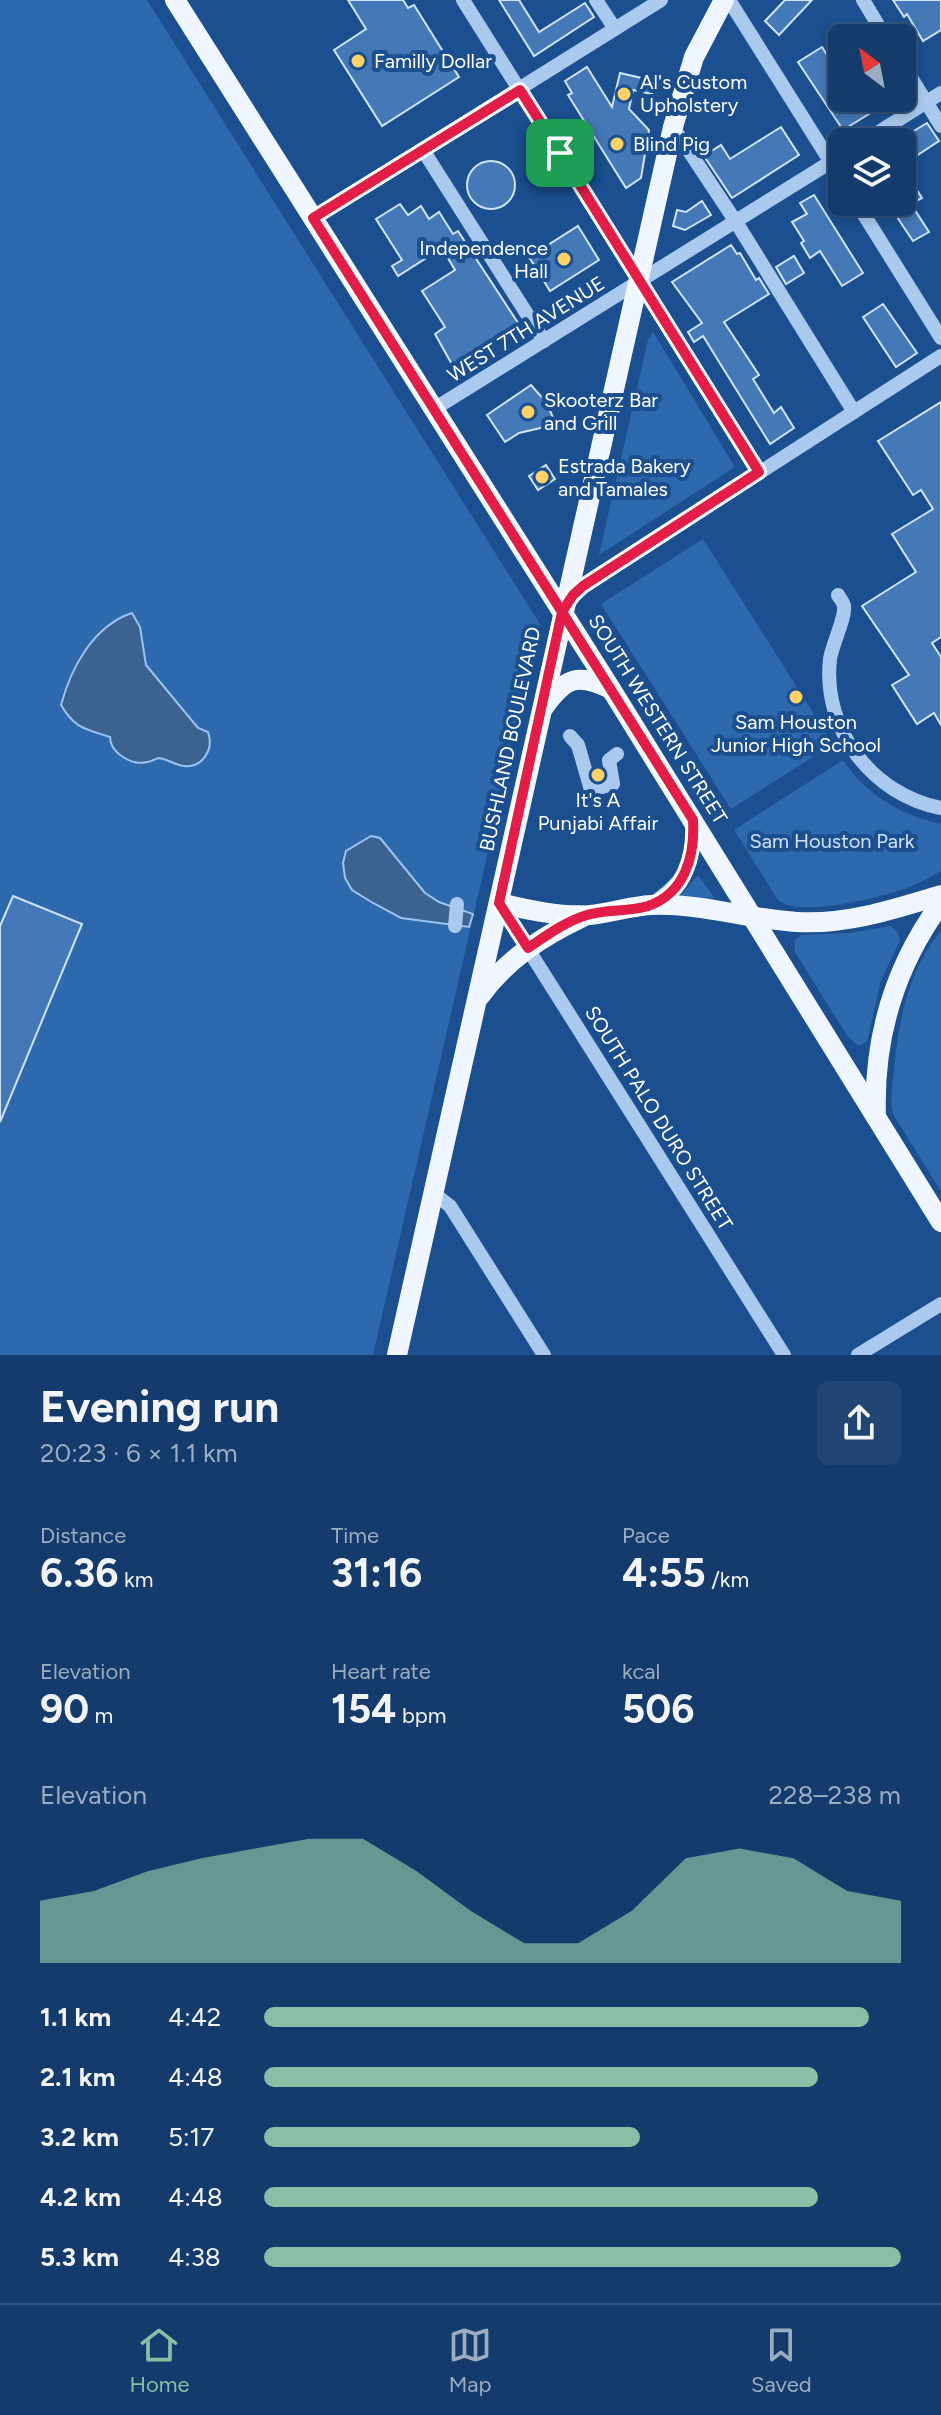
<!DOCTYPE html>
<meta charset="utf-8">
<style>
body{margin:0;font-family:Figtree,sans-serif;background:#214673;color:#f1f3f6;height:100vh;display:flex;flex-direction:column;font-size:30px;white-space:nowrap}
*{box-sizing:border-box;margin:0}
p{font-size:26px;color:#9dadc1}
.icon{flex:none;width:44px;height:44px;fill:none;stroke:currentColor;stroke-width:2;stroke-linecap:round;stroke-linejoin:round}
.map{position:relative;height:1355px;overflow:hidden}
.details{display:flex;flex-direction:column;background:#143b6b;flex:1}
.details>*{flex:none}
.needle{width:52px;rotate:328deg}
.fabs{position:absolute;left:828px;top:24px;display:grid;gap:16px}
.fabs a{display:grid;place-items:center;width:88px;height:88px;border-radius:12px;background:#143b6b;box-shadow:0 4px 12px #0003,0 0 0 2px #33557e;font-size:40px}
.pin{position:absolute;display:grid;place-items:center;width:68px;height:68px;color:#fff;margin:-34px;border-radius:16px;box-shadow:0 4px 12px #0006}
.round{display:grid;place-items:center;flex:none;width:84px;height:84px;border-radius:12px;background:#214673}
.overview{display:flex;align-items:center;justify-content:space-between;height:136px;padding:0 40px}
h1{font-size:44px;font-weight:700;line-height:60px}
.figures{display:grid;grid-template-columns:repeat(3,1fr);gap:12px;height:136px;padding:8px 40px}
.figures div{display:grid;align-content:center}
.figures b{font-size:40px;font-weight:700}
.figures small{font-size:22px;font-weight:400}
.figures p{font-size:22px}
.chart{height:224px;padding:16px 40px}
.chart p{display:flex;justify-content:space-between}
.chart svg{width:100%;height:144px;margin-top:8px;fill:#8abfa5;opacity:.7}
ul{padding:0 40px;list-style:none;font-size:26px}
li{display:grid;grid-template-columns:128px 96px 1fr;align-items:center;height:60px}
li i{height:20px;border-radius:10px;background:#8abfa5}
.dock{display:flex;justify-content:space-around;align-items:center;height:112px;border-top:2px solid #33557e;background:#143b6b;font-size:22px;color:#9dadc1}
.dock a{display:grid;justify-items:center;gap:4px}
.dock .current{color:#8abfa5}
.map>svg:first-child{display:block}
.green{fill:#2e69ad}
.water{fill:#3c6290;stroke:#9cc4f0;stroke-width:2}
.building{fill:#4478b7;stroke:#cfe3fa;stroke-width:2}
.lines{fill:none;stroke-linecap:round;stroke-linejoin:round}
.minor{stroke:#a9c9ee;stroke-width:14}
.major{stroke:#f0f6ff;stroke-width:20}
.route-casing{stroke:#fff;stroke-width:16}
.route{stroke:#e11d48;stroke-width:10}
.poi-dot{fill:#ffd166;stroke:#1b4f8f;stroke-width:3}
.labels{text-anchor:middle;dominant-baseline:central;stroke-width:8;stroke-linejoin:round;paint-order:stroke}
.poi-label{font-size:20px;fill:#fff;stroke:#1b4f8f;text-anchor:start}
.street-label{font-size:20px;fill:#fff;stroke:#1b4f8f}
.park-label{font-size:20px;fill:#cfe3fa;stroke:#1b4f8f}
</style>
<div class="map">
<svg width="941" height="1355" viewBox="0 0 941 1355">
<rect width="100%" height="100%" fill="#1b4f8f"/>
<g class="green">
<polygon points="0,0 147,0 540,624 373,1355 0,1355"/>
<polygon points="653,332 735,467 599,555 648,340"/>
<polygon points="703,539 833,744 731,809 601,604"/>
<path d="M843,760c23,35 58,55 98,64v47c-13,7 -26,15 -40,19 -25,8 -103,28 -123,10l-44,-70z"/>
<polygon points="698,875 714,897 710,900 679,897"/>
<polygon points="890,926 898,932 900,941 881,980 868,1038 866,1042 858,1046 848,1037 795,952 794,941 801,935 850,933"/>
<path d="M941,931v260l-48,-77c-3,-14 -1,-28 1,-43 4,-49 14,-101 47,-140z"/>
</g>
<g class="water">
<path d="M132,613l8,14 6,38 52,63 10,4c6,17 -5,36 -24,34 -9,-1 -17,-7 -25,-8 -3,0 -8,4 -12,4 -15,4 -37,-9 -37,-25 -24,-8 -35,-8 -49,-32 10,-37 32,-79 71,-92z"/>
<polygon points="371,836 380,838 425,893 439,902 473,914 469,927 401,918 373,903 352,890 345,878 343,863 346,851"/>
</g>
<g class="building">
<polygon points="348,0 403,0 408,8 414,5 459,77 382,126 334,50 366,29"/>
<polygon points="499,0 519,0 539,32 585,3 594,17 534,56"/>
<polygon points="785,0 812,0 779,35 765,21"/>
<polygon points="893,0 941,0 941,30 923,41 907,14 904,17"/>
<polygon points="822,47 836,69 842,66 842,98 895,98 843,130 798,62"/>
<polygon points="587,67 612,107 620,73 655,81 652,94 633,90 629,109 649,130 641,178 626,188 568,95 572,93 565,81"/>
<polygon points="927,123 939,141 916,156 913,151 902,158 902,138"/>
<polygon points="781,127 799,155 732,198 704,156 721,145 730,159"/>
<circle cx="491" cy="185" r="24"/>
<polygon points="910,179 922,198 911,204 929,232 913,241 887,202 902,202 902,183"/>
<polygon points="814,195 863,273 842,286 820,251 810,258 801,243 804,241 792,222 807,214 800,203"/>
<polygon points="702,201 711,215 685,230 673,226 677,210 686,212"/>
<polygon points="400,204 408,215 421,206 429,219 439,212 453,234 458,231 520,326 454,368 435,334 445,327 422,291 455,270 442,248 398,276 392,266 402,260 376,219"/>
<polygon points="578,226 599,260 550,291 529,257"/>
<polygon points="731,245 737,254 740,253 756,280 759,278 769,294 724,322 759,375 753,379 774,413 781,407 794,428 770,444 703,336 694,342 688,332 702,323 672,282"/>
<polygon points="794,256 804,273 786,284 776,267"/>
<polygon points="883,304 917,353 896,367 863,317"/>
<polygon points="531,385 546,402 556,424 547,431 545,427 519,433 505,442 487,415"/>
<polygon points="941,402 941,637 932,643 941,657 941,725 934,713 917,724 892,685 909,675 862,606 916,572 892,534 933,509 921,490 913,495 878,441"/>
<polygon points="546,465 555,479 538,490 529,476"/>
<polygon points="13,896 82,924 0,1122 0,926"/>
</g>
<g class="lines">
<g class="minor">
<polyline points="463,0 759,472"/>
<polyline points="596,0 615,29"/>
<polyline points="729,0 842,180"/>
<polyline points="863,0 886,38"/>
<polyline points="902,63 941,126"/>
<polyline points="673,127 736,222 854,412"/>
<polyline points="863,142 941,93"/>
<polyline points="423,150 544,341"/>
<polyline points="856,202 941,338"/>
<polyline points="313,218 661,0"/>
<polyline points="434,409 842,155"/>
<path d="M838,595c1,2 6,8 6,11 2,11 -12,39 -14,53 -8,71 43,136 111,149"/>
<polyline points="569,602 583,586 941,356"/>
<polyline points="570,736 578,745 591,790 613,784 609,760 617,754"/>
<polyline points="499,903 784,1355"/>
<path d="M650,905c33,-22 46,-40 43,-81"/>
<polyline points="455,926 457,904"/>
<polyline points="433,1193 450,1206 544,1355"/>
<polyline points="858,1355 941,1304"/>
</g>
<g class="major">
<polyline points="175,0 611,689 941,1222"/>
<path d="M544,707c22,-30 33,-34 67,-18"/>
<path d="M499,903c29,7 61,14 91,12 20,-2 41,-9 61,-10 49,-2 97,14 146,17 49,3 98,-13 144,-27"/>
<path d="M480,996c27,-37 63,-60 103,-79"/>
<path d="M876,1117c-3,-78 19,-151 65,-214"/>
<polyline points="397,1355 673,127 694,57 724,0"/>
</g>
</g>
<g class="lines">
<g class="route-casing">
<path id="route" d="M560,153l-40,-63 -207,128 249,394 -63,291 29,45c18,-12 38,-27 59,-33 20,-6 42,-3 61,-9 38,-13 47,-52 45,-86l-131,-208 11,-17 10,-9 176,-114 -199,-319"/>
</g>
<use href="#route" class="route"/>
</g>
<g class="poi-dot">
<circle cx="358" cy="61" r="8"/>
<circle cx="624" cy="94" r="8"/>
<circle cx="617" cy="144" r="8"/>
<circle cx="564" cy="259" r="8"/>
<circle cx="528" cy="412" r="8"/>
<circle cx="542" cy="477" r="8"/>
<circle cx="796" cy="697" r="8"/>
<circle cx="598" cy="775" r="8"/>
</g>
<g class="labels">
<g class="poi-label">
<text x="374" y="61">Familly Dollar</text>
<text x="640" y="82">Al's Custom<tspan x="640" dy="23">Upholstery</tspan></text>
<text x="633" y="144">Blind Pig</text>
<text x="548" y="248" text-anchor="end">Independence<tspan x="548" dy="23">Hall</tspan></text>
<text x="544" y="400">Skooterz Bar<tspan x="544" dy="23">and Grill</tspan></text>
<text x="558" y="466">Estrada Bakery<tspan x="558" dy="23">and Tamales</tspan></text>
<text x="796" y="722" text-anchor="middle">Sam Houston<tspan x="796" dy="23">Junior High School</tspan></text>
<text x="598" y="800" text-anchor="middle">It's A<tspan x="598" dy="23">Punjabi Affair</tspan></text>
</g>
<g class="street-label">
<text transform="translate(526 329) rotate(-32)">WEST 7TH AVENUE</text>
<text transform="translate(658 719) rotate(58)">SOUTH WESTERN STREET</text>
<text transform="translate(510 739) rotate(-78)">BUSHLAND BOULEVARD</text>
<text transform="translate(659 1118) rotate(58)">SOUTH PALO DURO STREET</text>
</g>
<g class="park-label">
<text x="832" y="841">Sam Houston Park</text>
</g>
</g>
</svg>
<div class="fabs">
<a><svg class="needle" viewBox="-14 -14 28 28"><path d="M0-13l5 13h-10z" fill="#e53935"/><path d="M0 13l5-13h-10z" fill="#9dadc1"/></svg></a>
<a><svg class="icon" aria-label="layers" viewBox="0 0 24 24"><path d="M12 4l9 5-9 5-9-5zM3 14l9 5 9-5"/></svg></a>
</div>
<div class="pin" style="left:560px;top:153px;background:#1e9e55"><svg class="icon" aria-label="arrive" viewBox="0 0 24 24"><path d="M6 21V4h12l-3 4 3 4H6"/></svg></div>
</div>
<section class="details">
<div class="overview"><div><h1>Evening run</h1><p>20:23 · 6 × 1.1 km</p></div><a class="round"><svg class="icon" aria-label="share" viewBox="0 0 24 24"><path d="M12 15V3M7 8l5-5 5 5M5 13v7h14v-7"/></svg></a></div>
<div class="figures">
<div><p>Distance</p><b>6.36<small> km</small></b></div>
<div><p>Time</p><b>31:16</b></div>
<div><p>Pace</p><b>4:55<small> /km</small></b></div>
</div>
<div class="figures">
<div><p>Elevation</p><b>90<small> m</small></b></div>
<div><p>Heart rate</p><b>154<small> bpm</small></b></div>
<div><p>kcal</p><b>506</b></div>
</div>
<div class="chart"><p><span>Elevation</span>228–238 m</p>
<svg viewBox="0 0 160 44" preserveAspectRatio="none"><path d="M0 44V25L10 22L20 16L30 12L40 9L50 6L60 6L70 16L80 28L90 38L100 38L110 28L120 12L130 9L140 12L150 22L160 25V44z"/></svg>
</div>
<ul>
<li><b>1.1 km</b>4:42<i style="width:95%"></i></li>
<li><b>2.1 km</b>4:48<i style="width:87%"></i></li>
<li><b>3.2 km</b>5:17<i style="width:59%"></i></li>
<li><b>4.2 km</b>4:48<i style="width:87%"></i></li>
<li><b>5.3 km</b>4:38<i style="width:100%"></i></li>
</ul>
</section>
<nav class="dock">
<a class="current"><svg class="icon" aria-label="home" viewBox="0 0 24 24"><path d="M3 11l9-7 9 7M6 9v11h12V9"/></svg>Home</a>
<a><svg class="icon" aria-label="map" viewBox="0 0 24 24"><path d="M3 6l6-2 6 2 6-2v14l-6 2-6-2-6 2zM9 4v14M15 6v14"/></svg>Map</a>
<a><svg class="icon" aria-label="saved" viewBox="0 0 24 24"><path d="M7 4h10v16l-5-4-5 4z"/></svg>Saved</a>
</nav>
